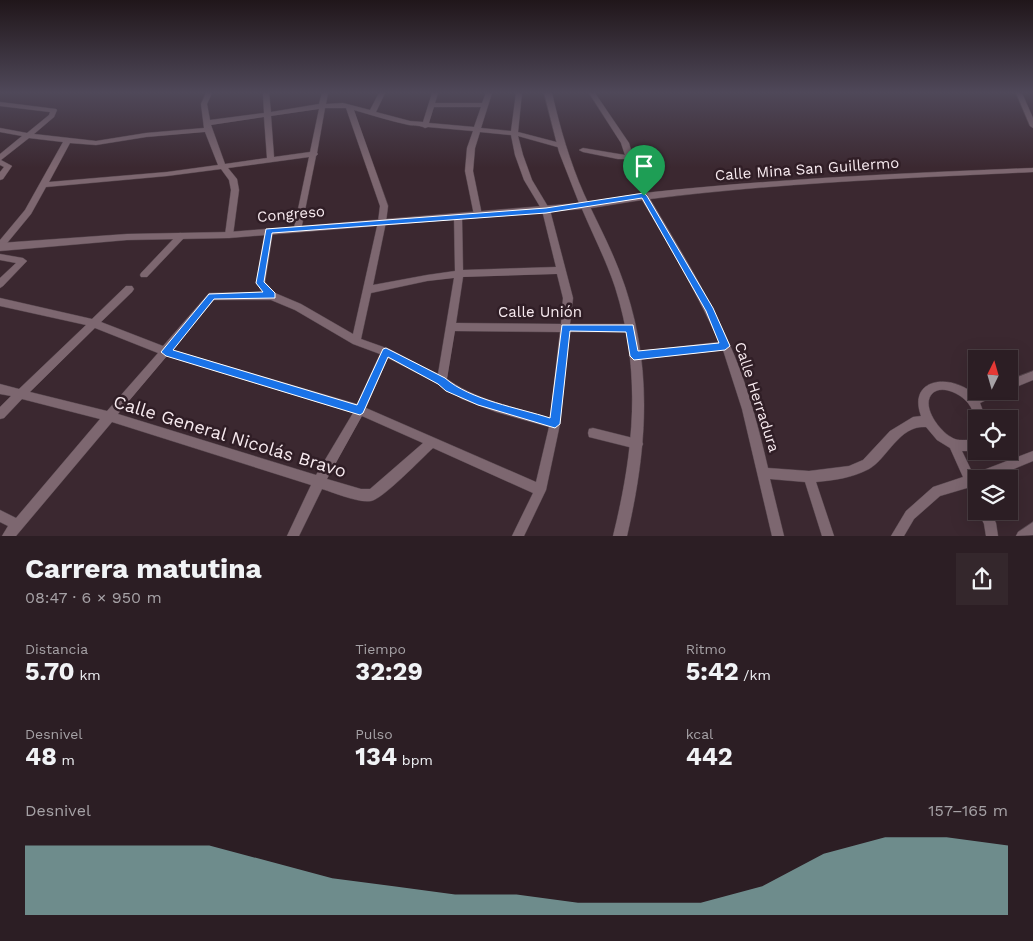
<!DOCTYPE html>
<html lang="es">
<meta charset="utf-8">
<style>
body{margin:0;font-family:"Work Sans",sans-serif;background:#34272c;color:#f1f3f6;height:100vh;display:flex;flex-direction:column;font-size:19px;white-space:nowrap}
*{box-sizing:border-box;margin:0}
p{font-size:16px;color:#a6a2a6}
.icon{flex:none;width:28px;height:28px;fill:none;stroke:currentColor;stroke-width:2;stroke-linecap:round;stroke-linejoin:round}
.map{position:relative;height:536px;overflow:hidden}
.side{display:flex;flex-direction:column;background:#2c1e24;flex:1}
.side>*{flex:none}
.needle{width:32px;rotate:5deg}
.buttons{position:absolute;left:968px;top:350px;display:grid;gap:10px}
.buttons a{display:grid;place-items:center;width:50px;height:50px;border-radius:0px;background:#2c1e24;box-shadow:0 5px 20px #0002,0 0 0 1px #483c41;font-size:25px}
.pin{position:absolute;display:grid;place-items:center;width:42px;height:42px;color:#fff;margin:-51px -21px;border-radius:50% 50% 50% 0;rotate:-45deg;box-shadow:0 0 5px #0007}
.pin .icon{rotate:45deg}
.round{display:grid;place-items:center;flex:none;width:52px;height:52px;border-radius:0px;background:#34272c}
.overview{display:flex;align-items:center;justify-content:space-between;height:85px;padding:0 25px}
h1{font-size:28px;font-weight:700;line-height:38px}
.stats{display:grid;grid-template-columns:repeat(3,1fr);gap:8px;height:85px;padding:5px 25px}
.stats div{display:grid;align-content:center}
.stats b{font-size:25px;font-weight:700}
.stats small{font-size:14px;font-weight:400}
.stats p{font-size:14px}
.chart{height:140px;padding:10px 25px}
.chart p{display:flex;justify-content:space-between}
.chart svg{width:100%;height:90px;margin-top:5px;fill:#8bbbb9;opacity:.7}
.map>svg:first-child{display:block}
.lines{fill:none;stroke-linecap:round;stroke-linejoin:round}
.minor-casing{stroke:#55454c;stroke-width:1}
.tertiary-casing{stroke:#55454c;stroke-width:1}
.minor{fill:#7d6770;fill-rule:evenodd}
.tertiary{fill:#7d6770;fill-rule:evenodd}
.route{fill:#1a73e8;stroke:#fff;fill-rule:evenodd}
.labels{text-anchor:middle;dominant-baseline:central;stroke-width:5;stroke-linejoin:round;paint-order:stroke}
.street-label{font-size:15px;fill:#f8ebf0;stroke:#301e26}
.near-street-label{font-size:18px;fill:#f8ebf0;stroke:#301e26}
</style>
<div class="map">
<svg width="1033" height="536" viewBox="0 0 1033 536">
<rect width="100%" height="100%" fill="#3b2830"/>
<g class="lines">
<g class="minor-casing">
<g id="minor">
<path d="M206,93h6l-5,11 3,16 54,-7 -1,-20h6l2,19 48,-8 3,-11h6l-2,11 17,-1 27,7 9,-17h6l-9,19 34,9 13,1 9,-29h6l-3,10h47l4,-10h6l-11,35 30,3 5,-38h6l-4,39 46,12v4h-3l-43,-12 5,19 9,25 18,30 23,88 -3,26h60l3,1 2,3 -2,3 -3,1h-61l-9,92 -14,66 -22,46h-12l21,-43 -100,-45c-11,10 -50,51 -62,53 -13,2 -36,-8 -49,-12l-23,47h-12l24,-51 -199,-63 -96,114h-14l6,-10 -8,-4v-12l16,8 84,-99 -78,-20 -18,19 -4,1v-12l11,-11 -11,-2v-10l19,5 67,-64 -86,-19v-8l92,21 34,-33h6l2,3 -2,3 -31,30 62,24 46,-53 54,-1 -7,-9 9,-52 4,-3 4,3 -8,51 10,11 26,11 52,30 25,-112 2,-16 -34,-98h-21l-8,45 1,1 -2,2 -15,74h-6l-1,-2 15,-71 -81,11 9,11 2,11 -6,45 -4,3 -4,-3 6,-45 -2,-10 -8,-11 -54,7 -121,11 -15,27 -28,34 -3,1v-9l25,-30 38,-68 -34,-4 -28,22 11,6 -9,13 -3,1v-8l4,-5 -4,-2v-11l22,-18 -22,-4v-4l27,5 22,-18 1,-3 -50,-6v-4l56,7 1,1 -3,7 -20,17 62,7 50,-8 58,-5 -3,-24zM434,107h47l-7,20 -45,-4zM319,109l-9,43 -36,5 -3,-41zM354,110c18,5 36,11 55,15 6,1 11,0 16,3l3,-1 45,4 -6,17 -2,23 9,44 4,3 4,-3 -9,-44 2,-23 5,-16 31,3 4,20 9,25 18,30 14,57 -93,3 -1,-53 -4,-3 -4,3 1,54 -28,4 -54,10 13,-63 2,-16zM264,117l3,41 -42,6 -14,-39zM205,132l13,33 -51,7 -118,10 21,-39 26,2 50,-8zM557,274l6,24 -2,26 -105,-1 7,-46zM454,278l-16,96 -49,-25 -28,-10 10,-46 56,-12zM214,300h57l24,10 58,34 27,10 -23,50 -185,-54zM95,328l63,25 -51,58 -77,-19zM455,331l105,1 -10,86c-35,-11 -72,-17 -103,-39zM167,356l186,57 -37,62 -198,-61zM388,358l50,26 24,15 34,13 53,15 -13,55 -170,-74zM362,416l61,27 -53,46h-9l-34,-10z"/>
<polygon points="589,93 595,93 629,143 633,157 632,159 618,159 583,152 579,150 583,148 625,155 621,143"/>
<polygon points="1016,93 1022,93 1033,118 1033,128 1030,126"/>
<path d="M1033,168v4c-128,6 -256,11 -383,27 28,47 57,94 79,144 18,40 29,82 39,125l41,3 40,-5 14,-6 27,-29 23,-14 8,-1c-14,-39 31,-43 54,-21l8,-4h17l-1,3 -19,9 6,16h-10v1c-2,-6 -4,-12 -8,-17 -7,-9 -28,-20 -37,-8 -9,13 9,36 20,42 5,4 12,3 19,3l2,-3 4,-1v14l-4,1h-10l11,23 60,-23v10l-43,18h-14v21l-4,-2 -5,-10 -27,8 -26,23 -10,17h-13l15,-25 27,-24 30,-10 -13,-29 -13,-8 -11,-13c-27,-2 -38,31 -57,42 -17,9 -34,11 -53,13l18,54h-12l-17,-54 -35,-3 14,57h-12l-30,-127 -19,-59 -89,10 -3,-1 -2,-3 2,-3 3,-1 85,-10c-22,-49 -49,-95 -77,-142l-57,9 -4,-3 4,-3c20,-3 40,-7 59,-10 129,-14 259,-20 389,-25z"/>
<polygon points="181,233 185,236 184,238 147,277 141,277 140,275 141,273 178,234"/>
<polygon points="0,254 23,258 27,261 3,286 0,288 0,278 16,263 0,260"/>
<polygon points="1033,371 1033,380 1009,390 1009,380"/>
<polygon points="593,428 641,440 643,444 641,448 637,449 589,437 588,433 589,429"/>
<polygon points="978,511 990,511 996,523 998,536 986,536 984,524"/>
<polygon points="1033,522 1033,535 1016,536 1018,532"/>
</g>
</g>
<g class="tertiary-casing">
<path id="tertiary" d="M544,93h8c8,35 18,69 32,101 12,26 25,50 35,76 35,90 29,175 8,266h-14c21,-85 29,-164 2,-249 -9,-27 -22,-52 -33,-78l-353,29 -102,2 -127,11v-8l127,-9 102,-2 350,-29 -20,-51z"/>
</g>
<use href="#minor" class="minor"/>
<use href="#tertiary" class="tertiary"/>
</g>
<linearGradient id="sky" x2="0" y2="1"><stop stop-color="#20161a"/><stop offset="0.55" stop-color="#4f4859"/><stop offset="1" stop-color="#4f4859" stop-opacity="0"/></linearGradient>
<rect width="1033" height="168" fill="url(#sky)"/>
<path class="route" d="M644,193l3,3 66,112 17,38 -5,4 -91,10 -4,-4 -4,-24 -56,-1 -10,93 -5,4 -77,-23 -32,-14 -8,-7 -50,-27 -25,56 -3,2 -194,-59 -5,-4 48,-58 54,-2 -7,-9 10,-54 280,-21zM642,198l64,113 13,32 -81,8 -5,-26h-71l-12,93c-31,-10 -80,-18 -105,-40l-59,-30 -3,1 -26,56 -184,-55 41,-51 61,-1v-5l-11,-11 8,-49 274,-20z"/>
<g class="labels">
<g class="street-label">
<text transform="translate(807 169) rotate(-4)">Calle Mina San Guillermo</text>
<text transform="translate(291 214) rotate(-5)">Congreso</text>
<text x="540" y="312">Calle Unión</text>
<text transform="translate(757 397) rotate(72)">Calle Herradura</text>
</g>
<g class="near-street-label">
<text transform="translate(230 436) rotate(17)">Calle General Nicolás Bravo</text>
</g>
</g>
</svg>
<div class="buttons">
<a><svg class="needle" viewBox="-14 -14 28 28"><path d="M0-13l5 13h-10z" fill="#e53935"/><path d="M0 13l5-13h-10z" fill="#a6a2a6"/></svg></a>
<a><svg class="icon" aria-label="locate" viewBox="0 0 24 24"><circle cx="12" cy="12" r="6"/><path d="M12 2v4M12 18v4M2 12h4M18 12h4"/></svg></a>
<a><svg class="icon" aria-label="layers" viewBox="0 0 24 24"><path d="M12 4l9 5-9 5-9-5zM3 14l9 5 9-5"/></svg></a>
</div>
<div class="pin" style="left:644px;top:196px;background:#1e9e55"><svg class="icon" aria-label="arrive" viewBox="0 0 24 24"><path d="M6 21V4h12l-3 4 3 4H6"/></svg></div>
</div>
<section class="side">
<div class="overview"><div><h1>Carrera matutina</h1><p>08:47 · 6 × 950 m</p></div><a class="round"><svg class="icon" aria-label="share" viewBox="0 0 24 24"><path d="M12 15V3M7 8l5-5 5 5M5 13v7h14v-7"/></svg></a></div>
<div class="stats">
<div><p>Distancia</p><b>5.70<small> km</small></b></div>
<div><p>Tiempo</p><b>32:29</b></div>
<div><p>Ritmo</p><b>5:42<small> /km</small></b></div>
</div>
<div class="stats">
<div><p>Desnivel</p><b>48<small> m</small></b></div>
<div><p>Pulso</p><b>134<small> bpm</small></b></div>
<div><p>kcal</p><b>442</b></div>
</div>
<div class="chart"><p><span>Desnivel</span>157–165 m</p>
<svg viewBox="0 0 160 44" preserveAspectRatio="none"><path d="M0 44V10L10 10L20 10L30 10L40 18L50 26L60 30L70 34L80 34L90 38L100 38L110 38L120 30L130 14L140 6L150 6L160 10V44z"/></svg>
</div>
</section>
